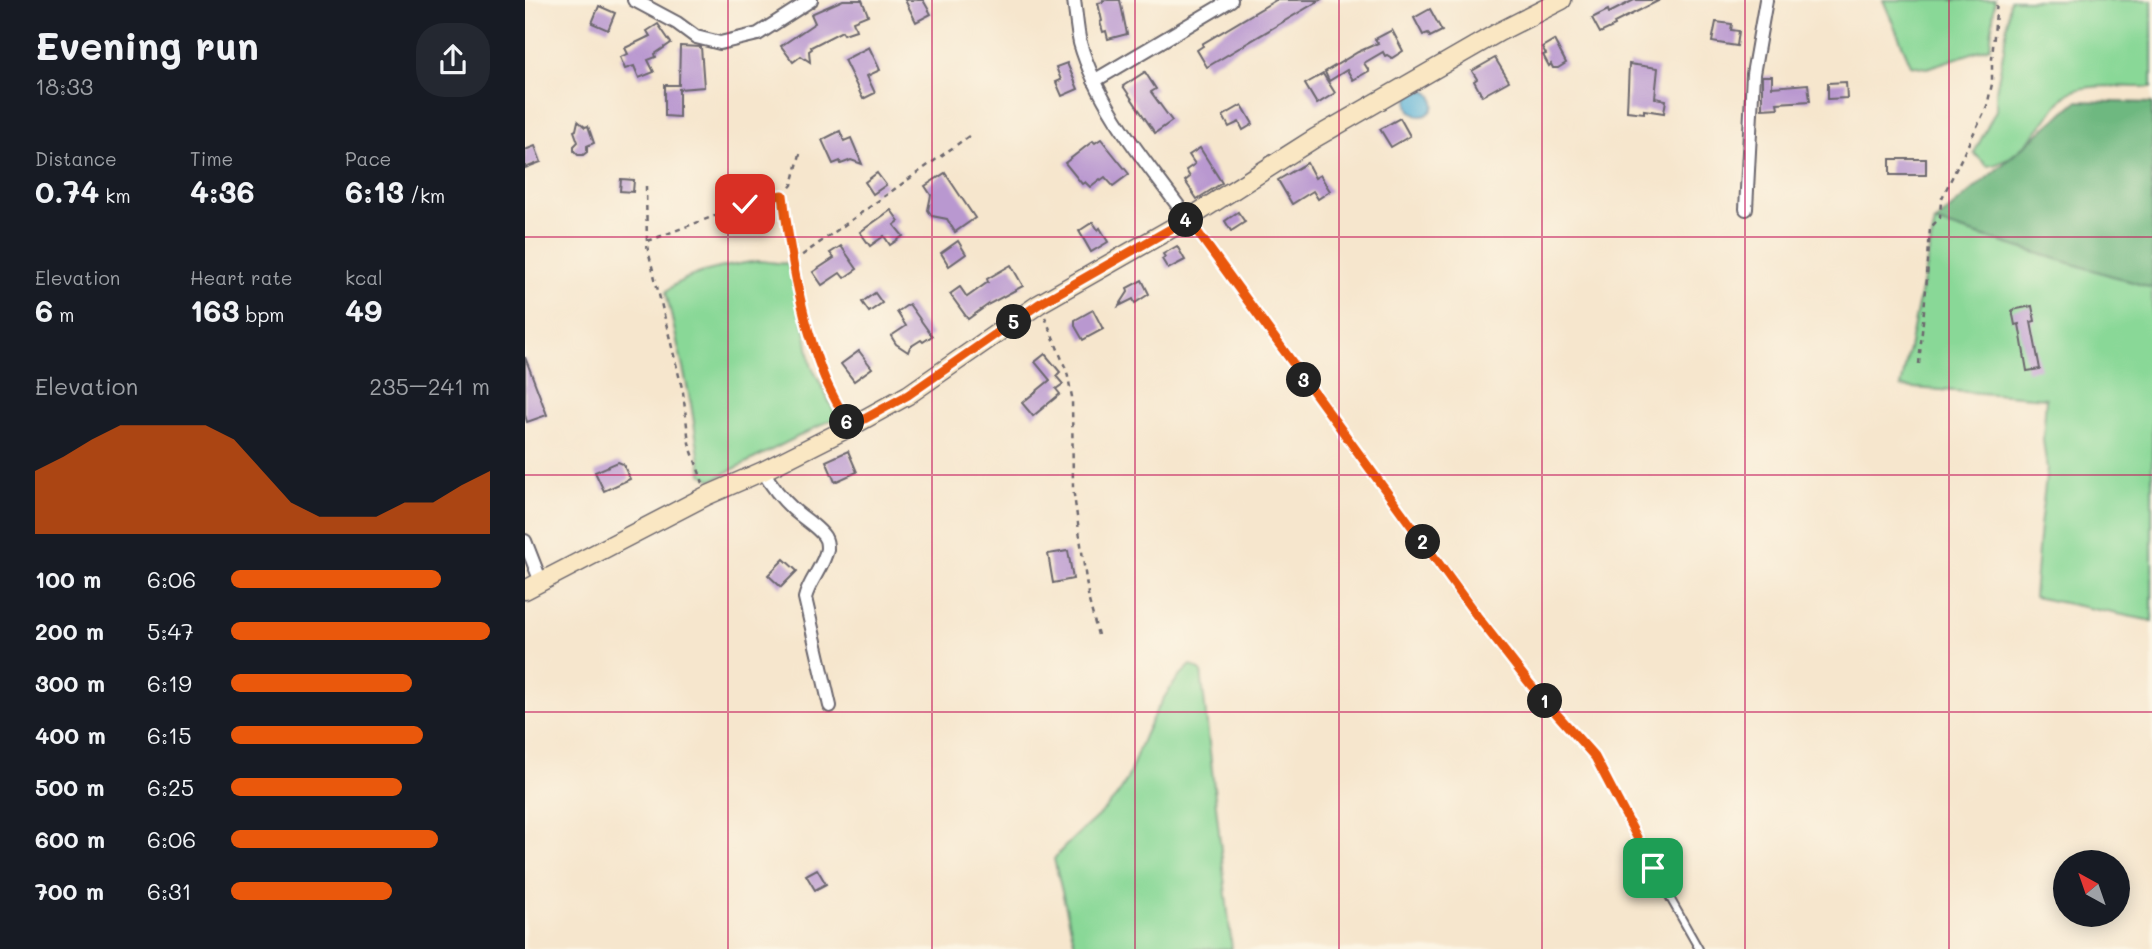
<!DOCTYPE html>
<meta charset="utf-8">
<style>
body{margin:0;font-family:Mali,sans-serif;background:#242831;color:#f1f3f6;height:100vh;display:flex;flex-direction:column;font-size:26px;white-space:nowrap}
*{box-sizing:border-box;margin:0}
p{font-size:23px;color:#9ea1a6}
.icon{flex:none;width:38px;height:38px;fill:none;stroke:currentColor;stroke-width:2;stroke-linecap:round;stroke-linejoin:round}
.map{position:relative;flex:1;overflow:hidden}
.side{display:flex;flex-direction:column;background:#171b24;width:525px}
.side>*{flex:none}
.needle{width:46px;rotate:320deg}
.tools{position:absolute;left:1528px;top:850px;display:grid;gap:14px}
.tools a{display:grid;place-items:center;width:77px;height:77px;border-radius:50%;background:#171b24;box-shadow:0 4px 18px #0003;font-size:35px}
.pin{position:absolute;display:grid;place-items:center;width:60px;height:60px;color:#fff;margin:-30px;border-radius:14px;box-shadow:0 4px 10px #0006}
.km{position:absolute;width:35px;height:35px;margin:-18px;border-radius:50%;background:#222;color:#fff;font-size:19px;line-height:35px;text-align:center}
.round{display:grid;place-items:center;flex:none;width:74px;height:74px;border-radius:28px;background:#242831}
.overview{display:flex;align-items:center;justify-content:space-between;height:119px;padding:0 35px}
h1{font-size:38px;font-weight:700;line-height:52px}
.stats{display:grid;grid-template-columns:repeat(3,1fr);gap:10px;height:119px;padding:7px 35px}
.stats div{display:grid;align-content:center}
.stats b{font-size:30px;font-weight:700}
.stats small{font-size:19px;font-weight:400}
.stats p{font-size:19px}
.chart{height:196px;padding:14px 35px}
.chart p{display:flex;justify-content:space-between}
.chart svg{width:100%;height:126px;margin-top:7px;fill:#ea580c;opacity:.7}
ul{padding:0 35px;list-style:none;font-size:23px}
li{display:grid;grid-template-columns:112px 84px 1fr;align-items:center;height:52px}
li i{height:18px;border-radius:9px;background:#ea580c}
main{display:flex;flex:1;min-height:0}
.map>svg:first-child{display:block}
.green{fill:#89d897;stroke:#567d69;stroke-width:2}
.forest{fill:#6eb880;stroke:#486d5e;stroke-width:2}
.water{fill:#5bb2d7;stroke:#3e6a89;stroke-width:2}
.building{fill:#b998d0}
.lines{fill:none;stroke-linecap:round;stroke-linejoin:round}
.lane-casing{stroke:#6c676e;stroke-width:10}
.street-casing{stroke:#6c676e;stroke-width:16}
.secondary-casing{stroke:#6c676e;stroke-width:21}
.path{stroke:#6c676e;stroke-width:2.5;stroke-dasharray:5 5;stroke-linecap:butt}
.lane{stroke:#fff;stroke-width:6}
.street{stroke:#fff;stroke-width:12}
.secondary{stroke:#fae7c3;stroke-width:18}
.route-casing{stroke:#fff;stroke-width:14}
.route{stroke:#ea580c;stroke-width:9}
.grid{fill:none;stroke:#c2185b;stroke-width:2;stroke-opacity:0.55}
</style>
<main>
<section class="side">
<div class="overview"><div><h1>Evening run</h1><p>18:33</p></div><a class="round"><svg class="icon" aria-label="share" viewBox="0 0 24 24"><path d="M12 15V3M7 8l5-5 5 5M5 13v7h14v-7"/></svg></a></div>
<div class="stats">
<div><p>Distance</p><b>0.74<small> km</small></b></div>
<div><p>Time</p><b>4:36</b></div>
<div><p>Pace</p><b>6:13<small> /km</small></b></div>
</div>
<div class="stats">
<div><p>Elevation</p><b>6<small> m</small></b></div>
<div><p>Heart rate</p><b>163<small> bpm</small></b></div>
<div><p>kcal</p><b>49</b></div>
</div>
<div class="chart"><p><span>Elevation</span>235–241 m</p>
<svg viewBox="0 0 160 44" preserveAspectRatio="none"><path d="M0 44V22L10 17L20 11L30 6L40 6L50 6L60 6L70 11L80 22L90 33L100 38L110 38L120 38L130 33L140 33L150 27L160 22V44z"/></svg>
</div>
<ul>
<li><b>100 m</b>6:06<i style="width:81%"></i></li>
<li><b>200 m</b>5:47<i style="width:100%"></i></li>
<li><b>300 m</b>6:19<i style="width:70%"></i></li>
<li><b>400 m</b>6:15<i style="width:74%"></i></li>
<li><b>500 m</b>6:25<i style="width:66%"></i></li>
<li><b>600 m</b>6:06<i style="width:80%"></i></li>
<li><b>700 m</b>6:31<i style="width:62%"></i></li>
</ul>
</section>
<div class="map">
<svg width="1627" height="949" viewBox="0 0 1627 949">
<rect width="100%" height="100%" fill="#fcf5e5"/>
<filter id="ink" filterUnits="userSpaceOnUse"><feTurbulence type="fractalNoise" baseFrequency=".0143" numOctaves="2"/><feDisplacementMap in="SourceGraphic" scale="14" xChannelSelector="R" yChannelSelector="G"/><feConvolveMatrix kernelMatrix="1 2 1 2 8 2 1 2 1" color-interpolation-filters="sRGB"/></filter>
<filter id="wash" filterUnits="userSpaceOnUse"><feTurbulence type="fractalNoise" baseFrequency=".00686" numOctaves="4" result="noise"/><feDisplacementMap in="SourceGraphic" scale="28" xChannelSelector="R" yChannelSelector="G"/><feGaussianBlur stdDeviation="1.57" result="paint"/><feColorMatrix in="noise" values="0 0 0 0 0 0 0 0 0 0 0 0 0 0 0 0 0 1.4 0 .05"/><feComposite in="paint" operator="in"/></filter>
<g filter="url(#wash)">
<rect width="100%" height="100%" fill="#f6e6cd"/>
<g class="green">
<polygon points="1358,0 1470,0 1465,47 1402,68 1386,65"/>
<path d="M1485,0h142v87c-23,1 -61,-5 -81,5 -10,5 -15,16 -22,24 -14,19 -37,48 -62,50l-13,-13 22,-43v-19l8,-42z"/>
<polygon points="1410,222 1627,288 1627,621 1509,597 1515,526 1522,469 1518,440 1521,398 1376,387"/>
<path d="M233,261c11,0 20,4 30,2l17,65 6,37 26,52 -125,63 -10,-6 -11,-70 -25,-112c19,-20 65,-27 92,-31z"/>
<path d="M666,665l10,6 31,278h-156l-22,-90c19,-25 47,-41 65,-66 10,-13 14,-30 20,-45 12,-30 28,-62 52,-83z"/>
</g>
<polygon class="forest" points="1552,101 1627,103 1627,288 1410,222"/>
<circle class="water" cx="896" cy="103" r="13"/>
<g id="blocks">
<g class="building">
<polygon points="318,0 337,0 343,15 328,21 331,30 319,34 317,31 286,47 287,49 284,51 285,62 276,56 268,62 256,46 290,23 286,14"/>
<polygon points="380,0 398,0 406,14 391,22"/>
<polygon points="578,0 595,0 602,34 583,39 581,31 578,32 575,22 577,21 573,3 578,2"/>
<polygon points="751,0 795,0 682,67 672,50 678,46 677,44"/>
<polygon points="1109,0 1135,0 1089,23 1090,26 1075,33 1067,18 1083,10 1084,13"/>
<polygon points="74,6 90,13 83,30 67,23"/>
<polygon points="905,9 917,31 905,37 903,33 898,35 889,18"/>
<polygon points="1191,22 1207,24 1206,30 1214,31 1212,46 1187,42"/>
<polygon points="133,24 146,43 130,54 131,57 123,60 129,72 114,78 109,66 100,69 95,57 103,54 100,48 125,36 122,31"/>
<polygon points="867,30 878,51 867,58 862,55 860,56 858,52 839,63 844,71 828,80 822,70 804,81 800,72 833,52 853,43 850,39"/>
<polygon points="1029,40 1041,63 1033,68 1028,68 1026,64 1024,66 1018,55 1021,54 1017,47"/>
<polygon points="155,46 176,47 179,87 154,89 154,117 140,116 140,85 154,85"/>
<polygon points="344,47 355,70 342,76 350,93 338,99 319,60"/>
<polygon points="970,58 984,81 957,96 949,81 952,79 947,71"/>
<polygon points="542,63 553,89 537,96 531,82 536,80 531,67"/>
<polygon points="1104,64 1133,68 1130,98 1141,100 1139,113 1119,110 1119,113 1102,111"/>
<polygon points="620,72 631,89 626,92 647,121 630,133 598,86"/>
<polygon points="798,74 810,93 792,104 780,84"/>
<polygon points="1237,76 1247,76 1247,87 1283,84 1285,101 1252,103 1253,108 1237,109"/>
<polygon points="1321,82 1322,98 1303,99 1303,83"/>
<polygon points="717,105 728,124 718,130 714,122 704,127 698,116"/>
<polygon points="875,118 885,136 866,147 855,129"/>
<polygon points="53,121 60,127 63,126 69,143 62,146 62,152 58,155 53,155 49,151 49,146 53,142 49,131 51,130"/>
<polygon points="315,131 319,141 326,138 337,164 326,160 316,164 315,161 308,164 297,140"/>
<polygon points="576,139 604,174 588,186 580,177 576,180 575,179 565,187 560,182 557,184 540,163 568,141 570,143"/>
<polygon points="10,146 16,162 0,168 0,150"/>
<polygon points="675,148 697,183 672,199 660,181 665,177 661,170 670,164 664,155"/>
<rect x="1365" y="159" width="36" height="16"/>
<polygon points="782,163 790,178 795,175 805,191 793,199 788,191 767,204 753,180"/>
<polygon points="352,173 361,185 348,194 340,182"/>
<polygon points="420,173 450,218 430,232 422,219 407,216 403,210 406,195 400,186"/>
<polygon points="96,179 109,180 108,192 95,191"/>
<polygon points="366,210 374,221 369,225 378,236 365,245 359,236 345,246 335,232"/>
<polygon points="713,212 720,222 706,231 700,221"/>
<polygon points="568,222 573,230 575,228 583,242 566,252 554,231"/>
<polygon points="433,241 441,254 424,266 416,253"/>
<polygon points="316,246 332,269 319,278 315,273 297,285 288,272 309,258 305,253"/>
<polygon points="652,246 660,260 643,269 637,259 640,257 638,254"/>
<polygon points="486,265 498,286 464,304 443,319 425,294 435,287 442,297 463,282 462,279"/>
<polygon points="617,280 624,294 610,303 608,299 594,306 603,292 602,288"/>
<polygon points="350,293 357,303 344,312 337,302"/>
<polygon points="384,304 407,336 398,342 396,340 385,347 383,352 371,344 366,336 381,326 372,312"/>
<polygon points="1507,306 1510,321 1506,322 1515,369 1502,371 1494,324 1490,325 1487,310"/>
<polygon points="568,310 578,329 558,340 550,326 550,320"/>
<polygon points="334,351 347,368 329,381 316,364"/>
<polygon points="520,354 535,372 531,376 538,384 531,389 535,394 508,416 497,403 525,380 510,362"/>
<polygon points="0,357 22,415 2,422 0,415"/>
<polygon points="323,451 332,472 310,482 301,461"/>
<polygon points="93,462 98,464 105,479 79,491 70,472"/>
<polygon points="543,551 548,579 528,583 523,554"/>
<polygon points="259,559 272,571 256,587 243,575"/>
<polygon points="292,869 301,884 290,890 281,875"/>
</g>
</g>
</g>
<g filter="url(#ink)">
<use href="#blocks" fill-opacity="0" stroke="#6c676e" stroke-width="2"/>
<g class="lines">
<g class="lane-casing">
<polyline id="lane" points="664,221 952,616 1005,684 1070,757 1128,868 1174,949"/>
</g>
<g class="street-casing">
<g id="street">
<polyline points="109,0 152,23 171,37 195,43 233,34 286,0"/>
<path d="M549,0c2,14 3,30 6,43 19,66 68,121 108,176"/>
<polyline points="569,81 706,0"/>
<polyline points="1221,209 1228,74 1241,0"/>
<path d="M238,471c8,14 18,27 30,38 8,8 28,20 32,29 2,3 2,8 2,11 -3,17 -18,32 -22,49l25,108"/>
<polyline points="0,541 16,582"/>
</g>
</g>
<g class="secondary-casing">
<polyline id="secondary" points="0,590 181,496 238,471 325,427 383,395 514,304 663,219 790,138 974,32 1037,0"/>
</g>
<g class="path">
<path d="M275,154l-8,31 -9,10c7,61 17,124 41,181 5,13 13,26 19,39"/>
<polyline points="121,186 122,246 158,392 164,443 178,483"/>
<polyline points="123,241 240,197 258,195"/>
<polyline points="269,261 444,136"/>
<polyline points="520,317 542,372 547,397 548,488 564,601 574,639"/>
<polyline points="1394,364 1402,278 1405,228 1415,218 1416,200 1462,106 1467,84 1467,59 1472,0"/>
</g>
<use href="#lane" class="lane"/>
<use href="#street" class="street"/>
<use href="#secondary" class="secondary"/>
</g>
</g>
<g class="lines" filter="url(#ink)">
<g class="route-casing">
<path id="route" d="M220,204l20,-7 18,-2c7,61 18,122 40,179 7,18 18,36 27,53l58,-32 131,-91 149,-85 289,397 53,68 65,73 58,111"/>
</g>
<use href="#route" class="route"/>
</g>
<path class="grid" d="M203,0v949M407,0v949M610,0v949M814,0v949M1017,0v949M1220,0v949M1424,0v949M0,237h1627M0,475h1627M0,712h1627"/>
</svg>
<div class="tools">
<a><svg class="needle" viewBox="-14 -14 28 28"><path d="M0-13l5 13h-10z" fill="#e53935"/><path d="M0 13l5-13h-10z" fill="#9ea1a6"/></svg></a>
</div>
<div class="pin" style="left:1128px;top:868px;background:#1e9e55"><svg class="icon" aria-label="arrive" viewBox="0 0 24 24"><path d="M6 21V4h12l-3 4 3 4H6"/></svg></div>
<div class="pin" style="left:220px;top:204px;background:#d93025"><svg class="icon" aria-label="check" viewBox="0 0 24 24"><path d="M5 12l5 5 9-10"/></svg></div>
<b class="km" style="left:1020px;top:701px">1</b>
<b class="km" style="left:898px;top:542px">2</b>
<b class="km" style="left:779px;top:380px">3</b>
<b class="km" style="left:661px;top:220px">4</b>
<b class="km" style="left:489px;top:322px">5</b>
<b class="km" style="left:322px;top:422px">6</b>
</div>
</main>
